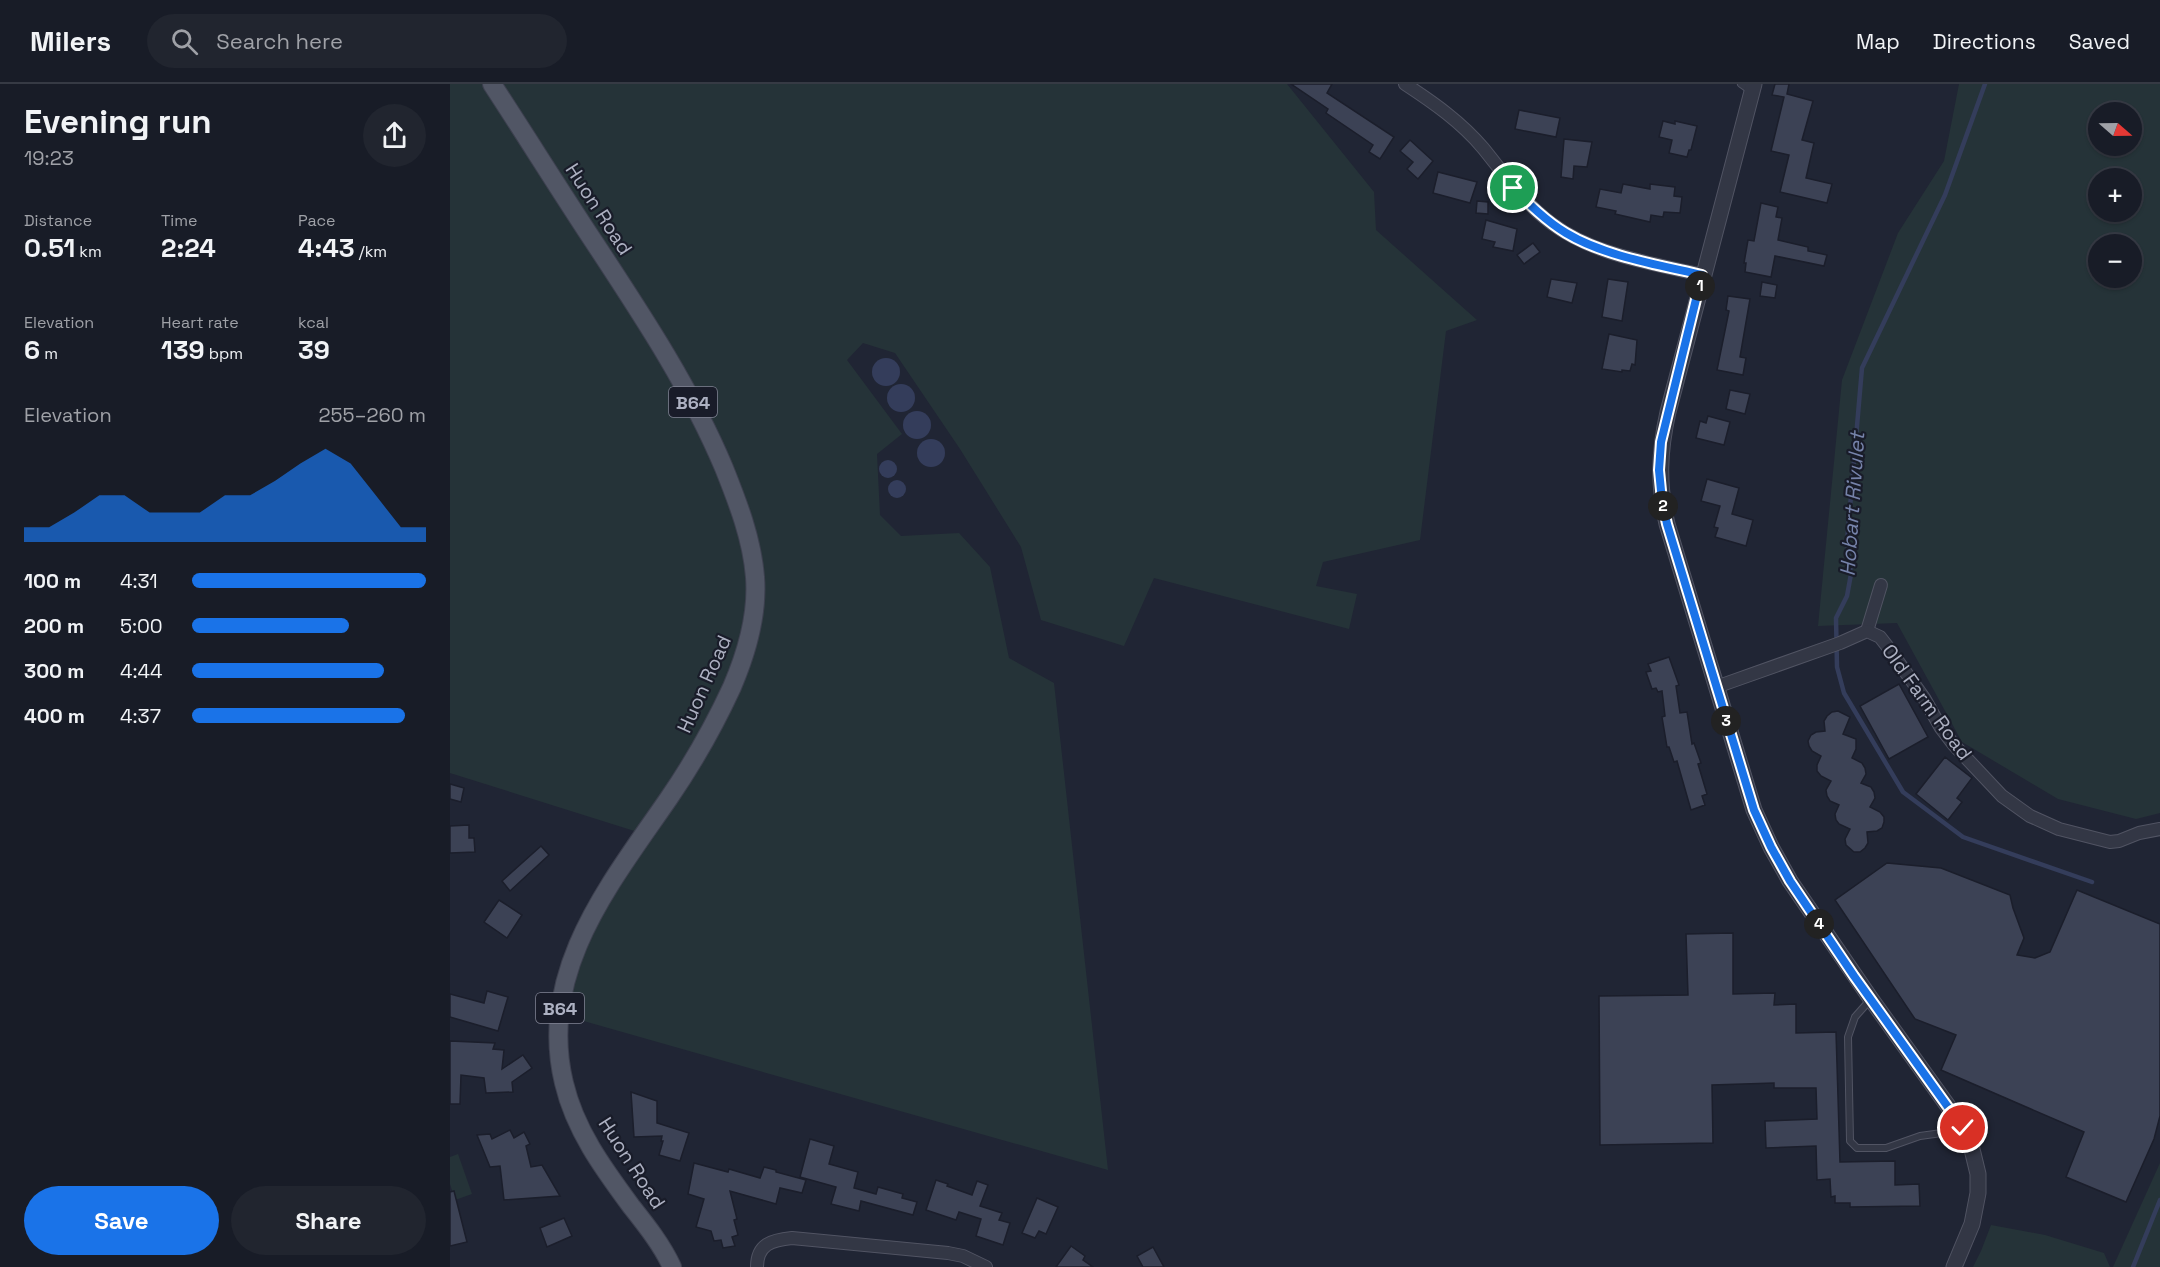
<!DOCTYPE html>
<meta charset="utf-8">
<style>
body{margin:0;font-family:"Space Grotesk",sans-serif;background:#21252f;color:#f1f3f6;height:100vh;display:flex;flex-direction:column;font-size:22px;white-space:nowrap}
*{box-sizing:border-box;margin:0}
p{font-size:20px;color:#9fa1a7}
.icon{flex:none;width:33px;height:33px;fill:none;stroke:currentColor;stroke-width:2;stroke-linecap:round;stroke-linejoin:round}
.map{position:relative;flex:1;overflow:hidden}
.drawer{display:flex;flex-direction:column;background:#181c27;width:450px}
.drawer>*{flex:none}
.needle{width:39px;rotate:110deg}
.buttons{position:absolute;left:1638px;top:18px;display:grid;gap:12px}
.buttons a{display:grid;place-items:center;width:54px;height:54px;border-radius:50%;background:#181c27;box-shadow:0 2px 4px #0004,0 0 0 2px #363a44;font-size:30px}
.pin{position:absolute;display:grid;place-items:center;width:51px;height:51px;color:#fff;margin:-26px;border:3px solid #fff;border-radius:50%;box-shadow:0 2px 6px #0007}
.km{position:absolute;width:30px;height:30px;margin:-15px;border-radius:50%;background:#222;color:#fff;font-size:16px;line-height:30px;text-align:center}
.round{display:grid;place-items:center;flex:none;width:63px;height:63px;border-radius:32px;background:#21252f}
.summary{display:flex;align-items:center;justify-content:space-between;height:102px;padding:0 24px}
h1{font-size:33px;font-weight:700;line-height:45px}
.metrics{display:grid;grid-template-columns:repeat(3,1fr);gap:9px;height:102px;padding:6px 24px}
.metrics div{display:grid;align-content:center}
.metrics b{font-size:26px;font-weight:700}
.metrics small{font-size:16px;font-weight:400}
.metrics p{font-size:16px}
.chart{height:168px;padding:12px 24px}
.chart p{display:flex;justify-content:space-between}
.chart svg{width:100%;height:108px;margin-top:6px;fill:#1a73e8;opacity:.7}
.cta{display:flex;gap:12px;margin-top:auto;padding:12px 24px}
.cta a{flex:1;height:69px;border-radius:36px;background:#1a73e8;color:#fff;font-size:24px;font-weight:700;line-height:69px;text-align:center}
.cta a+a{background:#21252f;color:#f1f3f6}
ul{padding:0 24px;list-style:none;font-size:20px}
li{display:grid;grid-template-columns:96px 72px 1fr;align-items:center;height:45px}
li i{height:15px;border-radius:8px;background:#1a73e8}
header{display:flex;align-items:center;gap:36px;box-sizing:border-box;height:84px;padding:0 30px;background:#181c27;border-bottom:2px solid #363a44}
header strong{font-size:28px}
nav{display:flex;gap:33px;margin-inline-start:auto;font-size:21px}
.search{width:420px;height:54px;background:#21252f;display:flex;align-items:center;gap:15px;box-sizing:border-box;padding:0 21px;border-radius:33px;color:#9fa1a7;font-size:22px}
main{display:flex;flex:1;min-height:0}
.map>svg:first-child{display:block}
.green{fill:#253338;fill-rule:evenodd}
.water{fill:#343d5b}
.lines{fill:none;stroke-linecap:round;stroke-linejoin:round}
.stream{stroke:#343d5b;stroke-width:4.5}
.building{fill:#3c4255;stroke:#1b1e2b;stroke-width:1.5}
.service-casing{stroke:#515463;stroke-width:8}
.minor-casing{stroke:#515463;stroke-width:14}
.tertiary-casing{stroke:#515463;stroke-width:17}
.primary-casing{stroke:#3d404f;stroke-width:20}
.service{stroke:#333745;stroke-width:6}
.minor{stroke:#333745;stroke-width:12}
.tertiary{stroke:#333745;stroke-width:15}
.primary{stroke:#515665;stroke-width:18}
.route-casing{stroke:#fff;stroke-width:12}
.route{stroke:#1a73e8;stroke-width:8}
.labels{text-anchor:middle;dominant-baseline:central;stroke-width:4.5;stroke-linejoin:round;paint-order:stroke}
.shield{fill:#191c29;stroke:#818494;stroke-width:1.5}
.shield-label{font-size:18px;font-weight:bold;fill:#adb1c2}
.street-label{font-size:20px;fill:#adb1c2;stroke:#191c29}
.water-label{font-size:21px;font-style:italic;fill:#7683aa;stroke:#191c29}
</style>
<header>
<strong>Milers</strong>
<div class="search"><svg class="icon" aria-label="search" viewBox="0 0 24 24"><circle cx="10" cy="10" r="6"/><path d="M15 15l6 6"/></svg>Search here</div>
<nav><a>Map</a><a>Directions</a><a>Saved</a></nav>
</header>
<main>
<section class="drawer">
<div class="summary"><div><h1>Evening run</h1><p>19:23</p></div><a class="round"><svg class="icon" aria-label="share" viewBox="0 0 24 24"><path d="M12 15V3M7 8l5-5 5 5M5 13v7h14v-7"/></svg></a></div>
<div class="metrics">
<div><p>Distance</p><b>0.51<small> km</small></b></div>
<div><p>Time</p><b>2:24</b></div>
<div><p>Pace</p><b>4:43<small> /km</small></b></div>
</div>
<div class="metrics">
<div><p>Elevation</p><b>6<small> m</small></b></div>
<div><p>Heart rate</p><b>139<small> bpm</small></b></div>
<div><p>kcal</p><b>39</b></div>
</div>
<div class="chart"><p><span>Elevation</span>255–260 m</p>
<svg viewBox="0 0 160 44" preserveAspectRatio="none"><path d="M0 44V38L10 38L20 32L30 25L40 25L50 32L60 32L70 32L80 25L90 25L100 19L110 12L120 6L130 12L140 25L150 38L160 38V44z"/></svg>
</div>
<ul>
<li><b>100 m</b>4:31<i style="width:100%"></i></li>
<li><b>200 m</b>5:00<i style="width:67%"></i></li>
<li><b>300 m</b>4:44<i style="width:82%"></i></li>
<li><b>400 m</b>4:37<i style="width:91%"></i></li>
</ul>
<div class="cta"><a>Save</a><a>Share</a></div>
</section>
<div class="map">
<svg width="1710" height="1183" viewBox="0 0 1710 1183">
<rect width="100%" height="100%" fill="#202534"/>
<g class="green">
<polygon points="0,0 837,0 924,108 926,146 1027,236 996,247 970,456 873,478 866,502 907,510 899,545 704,494 674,562 591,536 571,463 510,365 445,269 413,259 397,276 452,350 427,370 430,431 451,452 509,449 540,483 559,574 604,599 658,1086 109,930 114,903 194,750 0,689"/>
<path d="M1509,0h201v729l-24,6 -78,-20 -96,-57 -65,-119 -79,3 24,-246 56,-147 46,-72zM1648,28h34v34h-34zM1648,94h34v34h-34zM1648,160h34v34h-34z"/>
<polygon points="8,1070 22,1110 5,1116 0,1100 0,1073"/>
<polygon points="1710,1079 1710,1183 1663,1183"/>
<polygon points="1541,1141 1595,1151 1654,1169 1660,1183 1523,1183 1531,1167"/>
</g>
<g class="water">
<circle cx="436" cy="288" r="14"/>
<circle cx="451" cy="314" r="14"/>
<circle cx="467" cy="341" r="14"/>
<circle cx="481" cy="369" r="14"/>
<circle cx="438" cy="385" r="9"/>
<circle cx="447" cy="405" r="9"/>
</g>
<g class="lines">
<g class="stream">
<polyline points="1535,0 1495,111 1412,284 1397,458 1401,490 1397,512 1386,534 1387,583 1394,609 1453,708 1513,753 1642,798"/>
<polyline points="1683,1183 1710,1116"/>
</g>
</g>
<g class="building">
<polygon points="841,0 882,0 877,9 944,53 930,75 919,68 923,61 876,29 878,25"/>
<polygon points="1325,0 1339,0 1337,10 1363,17 1352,56 1364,59 1356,94 1382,100 1377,119 1330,108 1339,71 1321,67 1334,13 1322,11"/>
<polygon points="1069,26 1110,34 1106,53 1065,45"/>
<polygon points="1213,37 1225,40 1225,37 1247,42 1241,66 1239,66 1237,73 1219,69 1222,56 1209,53"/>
<polygon points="1114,55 1142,58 1137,83 1124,82 1123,95 1111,93"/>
<polygon points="960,56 983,77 968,95 957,85 963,78 950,67"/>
<polygon points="988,88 1027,98 1020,119 983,109"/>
<polygon points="1173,100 1200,105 1200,100 1225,103 1224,112 1232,113 1230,129 1214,128 1213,133 1201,131 1200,138 1165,130 1166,127 1146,123 1150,105 1171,109"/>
<polygon points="1027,117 1038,118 1038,130 1026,129"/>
<polygon points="1311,119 1328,123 1326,133 1332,134 1328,156 1358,163 1358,167 1377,171 1374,182 1325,172 1321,193 1295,188 1296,179 1294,179 1298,156 1304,157"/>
<polygon points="1036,136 1067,145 1063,167 1043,163 1045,158 1032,155"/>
<polygon points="1083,159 1090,168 1074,180 1067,171"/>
<polygon points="1101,195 1127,199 1122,219 1097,213"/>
<polygon points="1158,195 1178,198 1172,237 1152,233"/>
<polygon points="1312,198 1327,201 1325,214 1310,212"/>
<polygon points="1278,212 1300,215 1290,273 1296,274 1293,291 1267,286 1279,227 1276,226"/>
<polygon points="1159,250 1187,256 1185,281 1182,280 1180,287 1172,286 1172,288 1152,285"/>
<polygon points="1280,306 1300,310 1295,330 1276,325"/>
<polygon points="1258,332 1280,338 1274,361 1246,354 1250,337 1256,339"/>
<polygon points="1257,395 1289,404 1282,430 1303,436 1296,462 1265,453 1268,444 1264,443 1270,422 1251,417"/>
<polygon points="1219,573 1229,601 1226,602 1230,629 1237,628 1242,660 1244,659 1251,679 1248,680 1257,710 1252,712 1255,721 1241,726 1227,677 1224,678 1219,663 1217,663 1212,633 1215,632 1212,607 1208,608 1206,604 1202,605 1196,588 1201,587 1198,580"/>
<polygon points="1449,600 1478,653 1439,675 1410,622"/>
<polygon points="1388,627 1400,633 1393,650 1406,655 1406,665 1402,674 1412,679 1415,684 1416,690 1411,699 1421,703 1424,708 1425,714 1420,723 1430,728 1434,733 1434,738 1432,744 1427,747 1417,748 1418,759 1415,764 1410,768 1404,768 1396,761 1395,755 1400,745 1389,740 1386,736 1385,730 1389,721 1380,717 1377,712 1376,706 1381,697 1371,692 1367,687 1367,681 1371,672 1362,667 1359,662 1358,657 1361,651 1366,648 1375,647 1374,637 1377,632 1382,628"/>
<polygon points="1495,673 1522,694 1507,714 1512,718 1498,736 1466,710"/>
<polygon points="0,700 14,704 11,718 0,715"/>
<polygon points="19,741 19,754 24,754 25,768 0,769 0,742"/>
<polygon points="91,762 99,771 60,807 52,797"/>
<polygon points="1437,779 1491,784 1560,811 1563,824 1574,854 1567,871 1585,874 1600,868 1627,806 1710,840 1710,1032 1704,1055 1676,1118 1616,1093 1634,1048 1491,986 1506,951 1465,935 1385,816"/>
<polygon points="49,816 72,831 57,854 34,838"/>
<polygon points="1283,849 1283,910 1325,909 1324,921 1346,920 1346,949 1386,948 1390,1078 1445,1077 1445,1101 1469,1100 1470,1122 1400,1123 1400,1119 1385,1119 1385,1112 1381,1113 1380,1095 1367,1096 1366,1062 1316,1064 1315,1037 1367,1035 1366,1004 1324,1004 1324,999 1262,1001 1263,1059 1150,1061 1149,912 1238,911 1236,850"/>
<polygon points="37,907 58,913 48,947 0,933 0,910 34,919"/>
<polygon points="0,957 45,959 43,965 54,966 52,985 73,971 82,984 62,998 63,1008 36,1009 34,994 11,991 10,1020 0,1020"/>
<polygon points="181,1008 207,1017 207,1039 239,1049 230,1077 209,1071 213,1057 211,1057 212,1052 184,1053"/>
<polygon points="60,1046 64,1054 74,1048 80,1060 76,1062 81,1083 92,1081 110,1112 54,1116 50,1082 40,1083 27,1051 40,1050 42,1055"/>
<polygon points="360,1055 384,1062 379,1080 408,1088 404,1104 426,1110 428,1103 453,1110 452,1114 467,1118 463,1131 411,1117 409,1127 381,1120 386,1103 350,1093"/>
<polygon points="244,1079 278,1088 279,1085 310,1094 314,1083 326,1086 326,1088 356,1096 352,1109 330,1104 326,1120 280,1107 287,1135 284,1136 288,1151 282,1153 285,1162 273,1164 271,1156 264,1157 261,1147 246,1143 254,1115 238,1110"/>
<polygon points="486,1096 498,1100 497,1102 522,1111 527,1097 538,1101 530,1122 552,1129 549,1136 560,1139 553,1161 526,1152 531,1135 509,1128 506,1136 476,1126"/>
<polygon points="4,1107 17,1158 0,1162 0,1108"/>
<polygon points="587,1114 608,1123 596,1150 589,1147 585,1154 572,1149"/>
<polygon points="114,1134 122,1152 97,1163 90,1144"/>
<polygon points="621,1162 635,1172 633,1176 643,1183 606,1183"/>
<polygon points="703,1163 714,1183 693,1183 687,1172"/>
</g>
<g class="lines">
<g class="service-casing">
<g id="service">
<polyline points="1291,0 1301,7"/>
<polyline points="1420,916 1405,933 1398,953 1400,1057 1407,1064 1436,1064 1470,1052 1499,1048"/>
</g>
</g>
<g class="minor-casing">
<g id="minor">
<path d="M955,0c29,19 56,38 78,64 22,27 40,54 68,75 42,32 101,40 151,52"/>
<polyline points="1417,547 1431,501"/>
<polyline points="1266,603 1390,559 1417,547 1430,553 1437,562 1474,614 1491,644 1504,661 1552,712 1580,732 1609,745 1660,758 1669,757 1689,749 1710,745"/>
<path d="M307,1183c0,-23 15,-27 35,-29l156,15 15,3 23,11"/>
</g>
</g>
<g class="tertiary-casing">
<path id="tertiary" d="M1304,0l-86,328c-9,40 -10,72 -1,112l87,286 17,37 19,34 81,118 87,121 13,25 7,29v19l-6,31 -18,43"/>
</g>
<g class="primary-casing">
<path id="primary" d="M42,0c34,52 67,105 102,158 48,73 96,145 130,226 14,35 28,71 31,109 3,38 -8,75 -23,110 -18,39 -39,76 -63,111 -59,86 -132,174 -105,285 11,47 39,85 67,123 15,19 31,39 41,61"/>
</g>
<use href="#service" class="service"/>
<use href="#minor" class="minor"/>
<use href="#tertiary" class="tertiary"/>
<use href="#primary" class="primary"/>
</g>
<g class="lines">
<g class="route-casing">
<path id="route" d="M1063,104c16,16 33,33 53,45 38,23 93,32 136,42l-41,167 -2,28 3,31 5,23 87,286 17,37 19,34 64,95 109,152"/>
</g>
<use href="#route" class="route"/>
</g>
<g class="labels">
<g class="shield">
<rect x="219" y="303" width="48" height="30" rx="4.5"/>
<rect x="86" y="909" width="48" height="30" rx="4.5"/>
</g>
<g class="shield-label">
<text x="243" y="318">B64</text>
<text x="110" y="924">B64</text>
</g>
<g class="street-label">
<text transform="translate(149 125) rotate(57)">Huon Road</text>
<text transform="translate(254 600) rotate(-66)">Huon Road</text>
<text transform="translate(1477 618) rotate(54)">Old Farm Road</text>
<text transform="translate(182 1079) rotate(57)">Huon Road</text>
</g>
<g class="water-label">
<text transform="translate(1402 420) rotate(-86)">Hobart Rivulet</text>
</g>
</g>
</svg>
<div class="buttons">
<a><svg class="needle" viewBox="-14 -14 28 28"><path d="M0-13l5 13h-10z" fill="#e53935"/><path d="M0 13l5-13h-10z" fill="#9fa1a7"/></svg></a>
<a>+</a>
<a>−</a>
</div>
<div class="pin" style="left:1063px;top:104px;background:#1e9e55"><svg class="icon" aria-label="arrive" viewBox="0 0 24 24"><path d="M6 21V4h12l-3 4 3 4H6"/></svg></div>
<div class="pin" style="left:1513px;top:1044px;background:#d93025"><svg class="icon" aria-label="check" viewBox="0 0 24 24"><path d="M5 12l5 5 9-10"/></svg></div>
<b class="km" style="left:1250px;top:202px">1</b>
<b class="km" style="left:1213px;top:422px">2</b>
<b class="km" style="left:1276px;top:637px">3</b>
<b class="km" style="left:1369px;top:840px">4</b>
</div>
</main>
